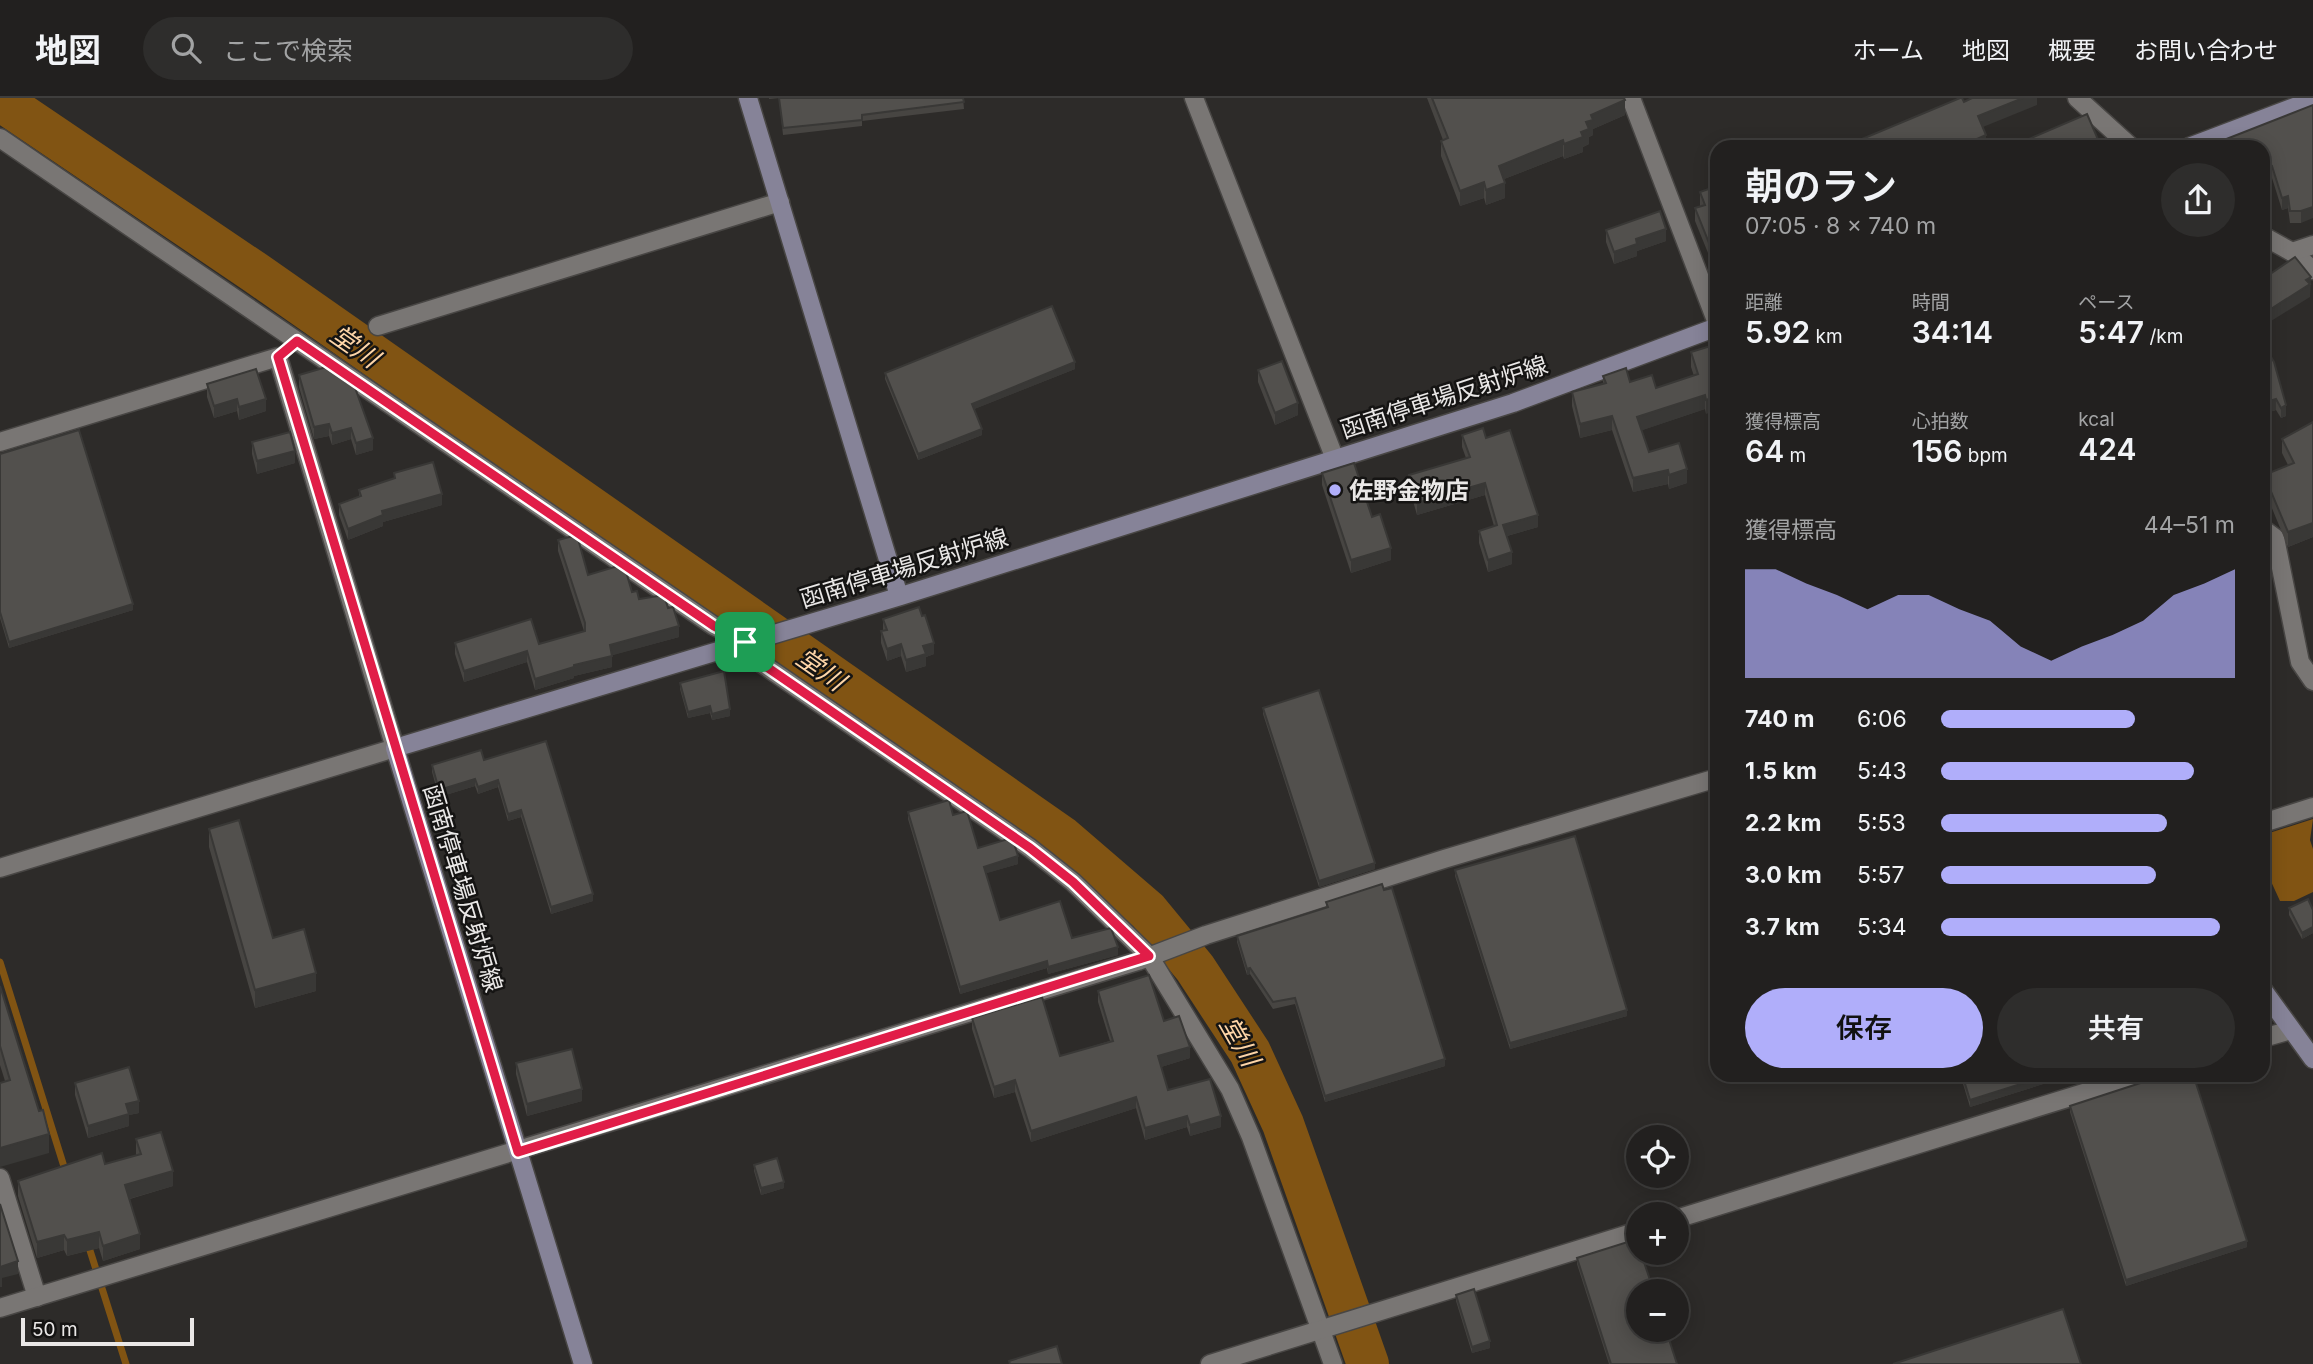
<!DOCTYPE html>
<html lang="ja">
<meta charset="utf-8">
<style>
body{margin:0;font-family:Inter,"Noto Sans JP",sans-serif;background:#2e2d2c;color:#f1f3f6;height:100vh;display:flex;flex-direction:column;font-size:26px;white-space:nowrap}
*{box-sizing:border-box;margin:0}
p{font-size:23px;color:#a2a3a4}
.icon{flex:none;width:38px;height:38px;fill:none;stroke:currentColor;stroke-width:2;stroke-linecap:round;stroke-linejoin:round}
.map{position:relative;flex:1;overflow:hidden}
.drawer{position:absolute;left:1710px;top:42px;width:560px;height:942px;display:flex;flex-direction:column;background:#22201f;border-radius:21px;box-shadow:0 4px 18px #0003,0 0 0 2px #3f3e3d}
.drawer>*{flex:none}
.tools{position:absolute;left:1626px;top:1027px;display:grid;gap:14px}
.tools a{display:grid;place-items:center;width:63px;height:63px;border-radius:50%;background:#22201f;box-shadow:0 4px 18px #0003,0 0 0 2px #3f3e3d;font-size:35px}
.scale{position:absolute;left:21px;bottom:18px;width:173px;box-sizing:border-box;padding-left:7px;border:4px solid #eae8e7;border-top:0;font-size:19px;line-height:24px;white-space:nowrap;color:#eae8e7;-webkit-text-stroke:5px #151413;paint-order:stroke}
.pin{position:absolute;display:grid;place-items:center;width:60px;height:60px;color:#fff;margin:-30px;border-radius:14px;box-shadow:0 4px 10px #0006}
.round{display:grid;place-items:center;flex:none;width:74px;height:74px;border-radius:37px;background:#2e2d2c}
.headline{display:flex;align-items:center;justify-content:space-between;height:119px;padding:0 35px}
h1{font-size:38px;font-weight:600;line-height:52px}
.figures{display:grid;grid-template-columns:repeat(3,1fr);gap:10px;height:119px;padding:7px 35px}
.figures div{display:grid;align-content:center}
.figures b{font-size:30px;font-weight:600}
.figures small{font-size:19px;font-weight:400}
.figures p{font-size:19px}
.chart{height:196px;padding:14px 35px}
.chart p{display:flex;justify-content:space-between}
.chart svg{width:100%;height:126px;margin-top:7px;fill:#b0aefa;opacity:.7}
.primary-button{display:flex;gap:14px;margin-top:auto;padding:14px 35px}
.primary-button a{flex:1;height:80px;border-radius:42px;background:#b0aefa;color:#111;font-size:28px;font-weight:600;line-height:80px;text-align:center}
.primary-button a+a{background:#2e2d2c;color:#f1f3f6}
ul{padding:0 35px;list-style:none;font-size:23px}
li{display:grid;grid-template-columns:112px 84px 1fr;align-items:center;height:52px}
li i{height:18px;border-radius:9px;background:#b0aefa}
header{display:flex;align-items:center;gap:42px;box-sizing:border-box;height:98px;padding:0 35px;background:#22201f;border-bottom:2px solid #3f3e3d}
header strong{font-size:33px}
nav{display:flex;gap:38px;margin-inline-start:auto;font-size:24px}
.search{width:490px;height:63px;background:#2e2d2c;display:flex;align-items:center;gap:18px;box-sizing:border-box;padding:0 24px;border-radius:38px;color:#a2a3a4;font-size:26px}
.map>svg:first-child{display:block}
.water{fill:#815413}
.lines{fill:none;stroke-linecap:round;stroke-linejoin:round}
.stream{stroke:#815413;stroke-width:7}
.river{stroke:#815413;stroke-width:42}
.street-casing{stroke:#484644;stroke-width:21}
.secondary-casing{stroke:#484644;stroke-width:21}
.street{stroke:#797674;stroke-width:18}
.secondary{stroke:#868398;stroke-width:18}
.wall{fill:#474542}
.shaded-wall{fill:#393836}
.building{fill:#52504d;stroke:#393836;stroke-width:2}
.route-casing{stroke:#fff;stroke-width:14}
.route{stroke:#e11d48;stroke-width:9}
.poi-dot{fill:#b0aefa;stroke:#151413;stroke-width:2.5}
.labels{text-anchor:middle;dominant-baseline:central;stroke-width:5;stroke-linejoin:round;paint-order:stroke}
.street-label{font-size:24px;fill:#eae8e7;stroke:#151413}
.poi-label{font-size:24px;font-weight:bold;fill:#eae8e7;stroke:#151413;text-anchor:start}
.water-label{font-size:26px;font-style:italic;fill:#fed5a7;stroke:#151413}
</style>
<header>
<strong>地図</strong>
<div class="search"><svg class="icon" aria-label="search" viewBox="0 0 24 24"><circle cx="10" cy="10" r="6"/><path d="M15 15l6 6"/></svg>ここで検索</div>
<nav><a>ホーム</a><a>地図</a><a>概要</a><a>お問い合わせ</a></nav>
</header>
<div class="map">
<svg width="2313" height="1266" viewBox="0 0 2313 1266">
<rect width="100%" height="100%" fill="#2d2b29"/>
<polygon class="water" points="2313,721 2310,742 2313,751 2313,794 2294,803 2280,803 2263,766 2263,737"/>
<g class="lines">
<g class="stream">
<polyline points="0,864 66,1075"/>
<polyline points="87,1143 126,1266"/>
</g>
<polyline class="river" points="0,2 256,175 1062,739 1148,813 1195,870 1250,954 1283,1026 1368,1266"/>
<g class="street-casing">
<g id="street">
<polyline points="1194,0 1335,361"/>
<polyline points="1631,0 1717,225"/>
<polyline points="2077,0 2131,49"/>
<polyline points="0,40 714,528 745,544 758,563 1030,750 1073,784 1149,858 1230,991 1251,1039 1333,1266"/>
<polyline points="2263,138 2292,154 2313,172"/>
<polyline points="2292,154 2313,147"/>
<polyline points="378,228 780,104"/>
<polyline points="0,344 278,259 395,650 0,770"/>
<polyline points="2263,431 2275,440 2300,564 2313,583"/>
<polyline points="2263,725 2313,709"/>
<polyline points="2263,940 2291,932"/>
<polyline points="0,1080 37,1199"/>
<polyline points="1676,1121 2145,976"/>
<polyline points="0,1210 1138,863 1206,837 1444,761 1717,680"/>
<polyline points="1210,1266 1638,1133"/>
</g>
</g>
<g class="secondary-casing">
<g id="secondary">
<polyline points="748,0 899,498"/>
<polyline points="2189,49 2313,2"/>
<polyline points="2263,892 2313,961"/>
<polyline points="583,1266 395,650 901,498 1513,305 1717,229"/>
</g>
</g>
<use href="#street" class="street"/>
<use href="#secondary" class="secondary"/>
</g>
<g class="wall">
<polygon points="769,0 963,0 964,11 862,23 862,28 783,37 779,0 769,1"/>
<polygon points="1427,0 1624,0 1625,17 1593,31 1593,37 1589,39 1589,46 1583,49 1583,54 1564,61 1563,58 1504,81 1505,100 1486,107 1484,100 1460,108 1441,58 1441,43 1443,42"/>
<polygon points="2313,7 2301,125 2290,125 2288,110 2282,112 2272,80 2263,83"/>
<polygon points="1717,88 1717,177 1695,123 1695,110 1700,109 1700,94"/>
<polygon points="1606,132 1666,143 1637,153 1637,158 1614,166 1606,144"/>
<polygon points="1717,246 1706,316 1705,311 1642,332 1649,354 1687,385 1669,391 1668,386 1633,394 1612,332 1580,340 1572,308 1572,294 1603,286 1603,278 1656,290 1694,278 1691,269 1691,254"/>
<polygon points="2263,246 2286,318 2281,320 2276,312 2263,316"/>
<polygon points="1075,271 974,311 982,337 918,362 885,281 885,275"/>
<polygon points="1258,272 1298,317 1275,327 1258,284"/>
<polygon points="299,277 373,352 356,357 351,341 332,347 329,338 314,341 299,289"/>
<polygon points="207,286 266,313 239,322 237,313 214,320 207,299"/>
<polygon points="2313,324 2313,439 2288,449 2264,391 2264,377 2288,367 2282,355 2282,341"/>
<polygon points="1462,337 1486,340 1538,429 1507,438 1512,466 1488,474 1479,445 1479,433 1494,428 1485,397 1417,417 1409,389 1409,377 1466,360 1462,349"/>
<polygon points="252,344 295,365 257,376 252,356"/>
<polygon points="0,356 133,512 9,550 0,520"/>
<polygon points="394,375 442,407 383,424 383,428 348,442 339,417 339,406 359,399 359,392 394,381"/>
<polygon points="1322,375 1372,419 1391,462 1351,475 1322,387"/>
<polygon points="1717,389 1717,410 1714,402 1714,390"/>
<polygon points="558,442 588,477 632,494 639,501 668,510 679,539 612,557 612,569 574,578 574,580 535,592 527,564 464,584 455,556 455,545 539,546 584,533 558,453"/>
<polygon points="883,521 934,556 926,559 926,568 906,574 901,558 887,563 881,545 881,533 883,533"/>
<polygon points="680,585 730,618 712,622 710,615 688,620 680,591"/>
<polygon points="1263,610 1375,771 1319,789 1263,616"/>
<polygon points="484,662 593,803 551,816 521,719 508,723 498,689 478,696 475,688 439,699 432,674 432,667"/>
<polygon points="908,714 953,717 978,750 1018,766 986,775 1000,822 1072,840 1118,857 1048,876 1047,870 960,896 908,721"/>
<polygon points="209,731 273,840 316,893 255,910 209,749"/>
<polygon points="1455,772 1627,918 1510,951 1455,778"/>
<polygon points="1326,804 1445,968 1325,1004 1295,906 1273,911 1250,876 1247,877 1237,844 1237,838 1326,810"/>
<polygon points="2289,810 2313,812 2313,835 2302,841 2289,817"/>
<polygon points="0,888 49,1055 5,983 0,967"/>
<polygon points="1098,893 1164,923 1190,960 1161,969 1168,992 1221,1029 1190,1038 1187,1029 1145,1042 1136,1010 1031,1044 1015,994 994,1000 972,931 972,920 1060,958 1110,943 1098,904"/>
<polygon points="516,965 582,1003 527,1018 516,976"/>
<polygon points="1960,976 2075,976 1970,1009"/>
<polygon points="75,985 139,1015 129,1017 129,1028 88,1040 75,997"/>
<polygon points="2070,1008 2247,1149 2126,1188 2070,1014"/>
<polygon points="136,1041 173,1088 130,1101 140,1151 103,1163 99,1150 67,1158 64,1152 37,1160 18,1098 18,1083 105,1066 136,1057"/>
<polygon points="754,1067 784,1090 761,1097 754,1073"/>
<polygon points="1577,1160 1677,1266 1609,1266 1577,1166"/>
<polygon points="1456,1197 1490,1250 1472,1255 1456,1203"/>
</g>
<g class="shaded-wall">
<polygon points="2023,0 2037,0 2037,7 1978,31 1978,18"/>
<polygon points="1625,2 1625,17 1593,31 1593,37 1589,39 1589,46 1583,49 1583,54 1564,61 1564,46 1581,34 1591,17"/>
<polygon points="1986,37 1986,49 1959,49"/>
<polygon points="1563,42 1563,58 1499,83 1499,68"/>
<polygon points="2272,68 2272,80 2263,83 2263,72"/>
<polygon points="1484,84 1484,100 1460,108 1460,93"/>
<polygon points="1505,85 1505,100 1486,107 1486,92"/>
<polygon points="2288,98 2288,110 2282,112 2282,100"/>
<polygon points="2313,109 2313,120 2301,125 2301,113"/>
<polygon points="1666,131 1666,143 1637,153 1637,158 1614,166 1614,154 1636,141"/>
<polygon points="2311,179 2310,199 2263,228 2263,216"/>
<polygon points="1075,264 1075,271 972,312 972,306"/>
<polygon points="1705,297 1705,311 1637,334 1637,319"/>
<polygon points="1717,298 1717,312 1706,316 1706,302"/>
<polygon points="237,301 237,313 214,320 214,308"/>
<polygon points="266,301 266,313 239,322 239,309"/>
<polygon points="2276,301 2276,312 2263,316 2263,305"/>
<polygon points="1298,305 1298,317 1275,327 1275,315"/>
<polygon points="2286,307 2286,318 2281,320 2281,310"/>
<polygon points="1612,318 1612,332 1580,340 1580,326"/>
<polygon points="329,326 329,338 314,341 314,329"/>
<polygon points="351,330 351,341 332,347 332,335"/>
<polygon points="982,331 982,337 918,362 918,356"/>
<polygon points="373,340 373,352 356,357 356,345"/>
<polygon points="295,353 295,365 257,376 257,363"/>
<polygon points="1687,371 1687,385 1669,391 1669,377"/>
<polygon points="1668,372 1668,386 1633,394 1633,380"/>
<polygon points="1485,385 1485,397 1417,417 1417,405"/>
<polygon points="442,396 442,407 383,424 383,428 348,442 348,431 382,413"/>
<polygon points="1538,417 1538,429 1503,439 1503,427"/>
<polygon points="2313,425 2313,439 2288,449 2288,434"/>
<polygon points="1391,450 1391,462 1351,475 1351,462"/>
<polygon points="1512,454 1512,466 1488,474 1488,462"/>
<polygon points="133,506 133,512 9,550 9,544"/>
<polygon points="679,528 679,539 610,558 610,547"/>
<polygon points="934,545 934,556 926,559 926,568 906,574 906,562 923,548"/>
<polygon points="901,546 901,558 887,563 887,551"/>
<polygon points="527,553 527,564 464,584 464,573"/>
<polygon points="612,558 612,569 574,578 574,580 535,592 535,581 574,567"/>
<polygon points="710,608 710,615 688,620 688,614"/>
<polygon points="730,611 730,618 712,622 712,616"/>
<polygon points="475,681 475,688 439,699 439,692"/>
<polygon points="498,682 498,689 478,696 478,689"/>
<polygon points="2271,690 2271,707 2263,709 2263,693"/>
<polygon points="521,712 521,719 508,723 508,716"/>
<polygon points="1018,758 1018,766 984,776 984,769"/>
<polygon points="1375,765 1375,771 1319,789 1319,783"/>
<polygon points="593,796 593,803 551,816 551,809"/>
<polygon points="2313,829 2313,835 2302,841 2302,835"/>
<polygon points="1118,849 1118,857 1048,876 1048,869"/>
<polygon points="1047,863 1047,870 960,896 960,889"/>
<polygon points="1250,870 1250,876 1247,877 1247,871"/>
<polygon points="316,875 316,893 255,910 255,892"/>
<polygon points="1627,912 1627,918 1510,951 1510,945"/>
<polygon points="1190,949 1190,960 1158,970 1158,958"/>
<polygon points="1445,961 1445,968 1325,1004 1325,998"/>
<polygon points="2052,976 2075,976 1970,1009 1970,1002"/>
<polygon points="1015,982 1015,994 994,1000 994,989"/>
<polygon points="582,991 582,1003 527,1018 527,1006"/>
<polygon points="1136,999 1136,1010 1031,1044 1031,1033"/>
<polygon points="139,1003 139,1015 129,1017 129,1028 88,1040 88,1028 126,1006"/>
<polygon points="1187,1018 1187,1029 1145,1042 1145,1030"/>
<polygon points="1221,1018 1221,1029 1190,1038 1190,1027"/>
<polygon points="49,1036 49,1055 0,1069 0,1050"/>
<polygon points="173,1073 173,1088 125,1102 125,1087"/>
<polygon points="784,1084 784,1090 761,1097 761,1090"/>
<polygon points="99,1134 99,1150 67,1158 67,1142"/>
<polygon points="140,1136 140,1151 103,1163 103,1148"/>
<polygon points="64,1137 64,1152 37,1160 37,1144"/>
<polygon points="2247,1143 2247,1149 2126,1188 2126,1182"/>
<polygon points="18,1163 18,1176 2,1180 2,1189 0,1189 0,1169"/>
<polygon points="1490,1243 1490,1250 1472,1255 1472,1249"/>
</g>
<g class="building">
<polygon points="779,0 963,0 964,4 862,17 862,22 783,30"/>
<polygon points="1432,0 1624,0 1625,2 1591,17 1593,22 1586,24 1589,31 1581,34 1583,39 1564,46 1563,42 1499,68 1505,85 1486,92 1484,84 1460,93 1441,43 1448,40"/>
<polygon points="1960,0 1962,0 1964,4 1972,0 2023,0 1978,18 1986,37 1959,49 1843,49"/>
<polygon points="2313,7 2313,109 2301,113 2290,113 2288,98 2282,100 2272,68 2263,72 2263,49 2206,49"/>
<polygon points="2087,16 2100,46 2095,49 2010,49"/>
<polygon points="1717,88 1717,165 1695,110 1705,107 1700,94"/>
<polygon points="1660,113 1666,131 1636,141 1637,146 1614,154 1606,132"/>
<polygon points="2295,159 2311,179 2306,182 2310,186 2263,216 2263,181"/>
<polygon points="1052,208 1075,264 972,306 982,331 918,356 885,275"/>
<polygon points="1717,246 1717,298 1706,302 1705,297 1637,319 1649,354 1679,345 1687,371 1669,377 1668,372 1633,380 1612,318 1580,326 1572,294 1606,285 1603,278 1626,270 1630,284 1652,277 1656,290 1698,276 1691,254"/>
<polygon points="2263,246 2274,264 2286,307 2281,310 2276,301 2263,305"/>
<polygon points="1282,263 1298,305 1275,315 1258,272"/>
<polygon points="330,268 338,276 344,277 346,284 353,284 373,340 356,345 351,330 332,335 329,326 314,329 299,277"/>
<polygon points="256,271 266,301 239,309 237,301 214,308 207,286"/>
<polygon points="2313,324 2313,425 2288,434 2264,377 2294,365 2282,341"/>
<polygon points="1483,330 1486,340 1510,332 1538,417 1503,427 1512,454 1488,462 1479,433 1497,427 1485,385 1417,405 1409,377 1470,359 1462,337"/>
<polygon points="79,332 133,506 9,544 0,514 0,356"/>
<polygon points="290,334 295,353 257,363 252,344"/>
<polygon points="433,364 442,396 382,413 383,417 348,431 339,406 361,398 359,392 395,380 394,375"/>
<polygon points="1354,365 1372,419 1380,416 1391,450 1351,462 1322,375"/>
<polygon points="577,437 588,477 621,467 625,470 632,494 637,493 639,501 664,497 668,510 673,509 679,528 610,547 612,558 574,567 574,569 535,581 527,553 464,573 455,545 531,521 539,546 585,533 585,525 558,442"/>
<polygon points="919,509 922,518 925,517 934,545 923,548 926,556 906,562 901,546 887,551 881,533 887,532 883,521"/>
<polygon points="724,573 730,611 712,616 710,608 688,614 680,585"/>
<polygon points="1319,592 1375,765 1319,783 1263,610"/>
<polygon points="546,643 593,796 551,809 521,712 508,716 498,682 478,689 475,681 439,692 432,667 481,652 484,662"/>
<polygon points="2263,660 2271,690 2263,693"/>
<polygon points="949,702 953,717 967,713 978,750 1008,741 1014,745 1018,758 984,769 1000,822 1060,803 1072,840 1111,830 1118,849 1048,869 1047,863 960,889 908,714"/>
<polygon points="239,722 273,840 304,831 316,875 255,892 209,731"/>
<polygon points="1575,738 1627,912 1510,945 1455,772"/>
<polygon points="1382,786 1384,792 1392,790 1445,961 1325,998 1295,900 1273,904 1250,870 1247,871 1237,838 1328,809 1326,804"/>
<polygon points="2308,801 2313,812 2313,829 2302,835 2289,810"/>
<polygon points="1149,877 1164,923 1179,918 1190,949 1158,958 1168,992 1210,981 1221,1018 1190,1027 1187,1018 1145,1030 1136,999 1031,1033 1015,982 994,989 972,920 1042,899 1060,958 1113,943 1098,893"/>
<polygon points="0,888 39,1013 43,1012 49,1036 0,1050 0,985 10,982 0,948"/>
<polygon points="572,951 582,991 527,1006 516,965"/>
<polygon points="129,969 139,1003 126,1006 129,1016 88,1028 75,985"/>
<polygon points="1962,976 2052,976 1970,1002"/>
<polygon points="2168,976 2193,976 2247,1143 2126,1182 2070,1008"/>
<polygon points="161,1034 173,1073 125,1087 140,1136 103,1148 99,1134 67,1142 64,1137 37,1144 18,1083 102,1055 105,1066 141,1056 136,1041"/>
<polygon points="777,1060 784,1084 761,1090 754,1067"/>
<polygon points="0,1106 18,1163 0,1169"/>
<polygon points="1637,1141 1638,1155 1641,1155 1654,1194 1638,1194 1638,1232 1666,1232 1677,1266 1611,1266 1577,1160"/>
<polygon points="1474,1191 1490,1243 1472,1249 1456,1197"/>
<polygon points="2063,1211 2081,1266 1893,1266"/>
<polygon points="1057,1248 1062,1266 1010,1266 1009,1263"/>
</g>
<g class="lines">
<g class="route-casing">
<polygon id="route" points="297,243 714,528 745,544 758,563 1030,750 1073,784 1149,858 518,1054 278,259"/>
</g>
<use href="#route" class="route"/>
</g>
<circle class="poi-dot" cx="1335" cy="392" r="7"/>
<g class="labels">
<g class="street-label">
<text transform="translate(1444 299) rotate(-18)">函南停車場反射炉線</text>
<text transform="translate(904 470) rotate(-17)">函南停車場反射炉線</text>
<text transform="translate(463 790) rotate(73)">函南停車場反射炉線</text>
</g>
<g class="poi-label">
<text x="1349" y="392">佐野金物店</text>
</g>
<g class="water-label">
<text transform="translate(355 248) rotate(35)">堂川</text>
<text transform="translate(821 571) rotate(35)">堂川</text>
<text transform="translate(1240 943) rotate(60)">堂川</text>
</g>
</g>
</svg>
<div class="tools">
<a><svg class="icon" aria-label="locate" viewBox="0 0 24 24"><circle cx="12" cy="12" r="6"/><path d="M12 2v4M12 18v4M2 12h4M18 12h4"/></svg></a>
<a>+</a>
<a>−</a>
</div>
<div class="scale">50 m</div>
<div class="pin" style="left:745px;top:544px;background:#1e9e55"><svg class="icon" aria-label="arrive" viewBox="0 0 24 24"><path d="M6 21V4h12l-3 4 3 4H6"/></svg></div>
<section class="drawer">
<div class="headline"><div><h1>朝のラン</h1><p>07:05 · 8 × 740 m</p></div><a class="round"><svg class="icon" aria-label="share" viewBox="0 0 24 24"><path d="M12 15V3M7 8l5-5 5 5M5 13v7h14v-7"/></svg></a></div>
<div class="figures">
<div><p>距離</p><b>5.92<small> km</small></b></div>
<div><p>時間</p><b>34:14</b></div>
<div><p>ペース</p><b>5:47<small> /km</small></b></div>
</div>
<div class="figures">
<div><p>獲得標高</p><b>64<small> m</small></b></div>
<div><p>心拍数</p><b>156<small> bpm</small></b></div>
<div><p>kcal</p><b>424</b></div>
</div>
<div class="chart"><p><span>獲得標高</span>44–51 m</p>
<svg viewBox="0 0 160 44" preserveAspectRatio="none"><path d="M0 44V6L10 6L20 11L30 15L40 20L50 15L60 15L70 20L80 24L90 33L100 38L110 33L120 29L130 24L140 15L150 11L160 6V44z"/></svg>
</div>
<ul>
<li><b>740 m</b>6:06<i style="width:66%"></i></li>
<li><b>1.5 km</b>5:43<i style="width:86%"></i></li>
<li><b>2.2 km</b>5:53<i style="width:77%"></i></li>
<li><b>3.0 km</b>5:57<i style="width:73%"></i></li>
<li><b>3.7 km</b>5:34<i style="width:95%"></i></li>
</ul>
<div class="primary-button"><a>保存</a><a>共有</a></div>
</section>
</div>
